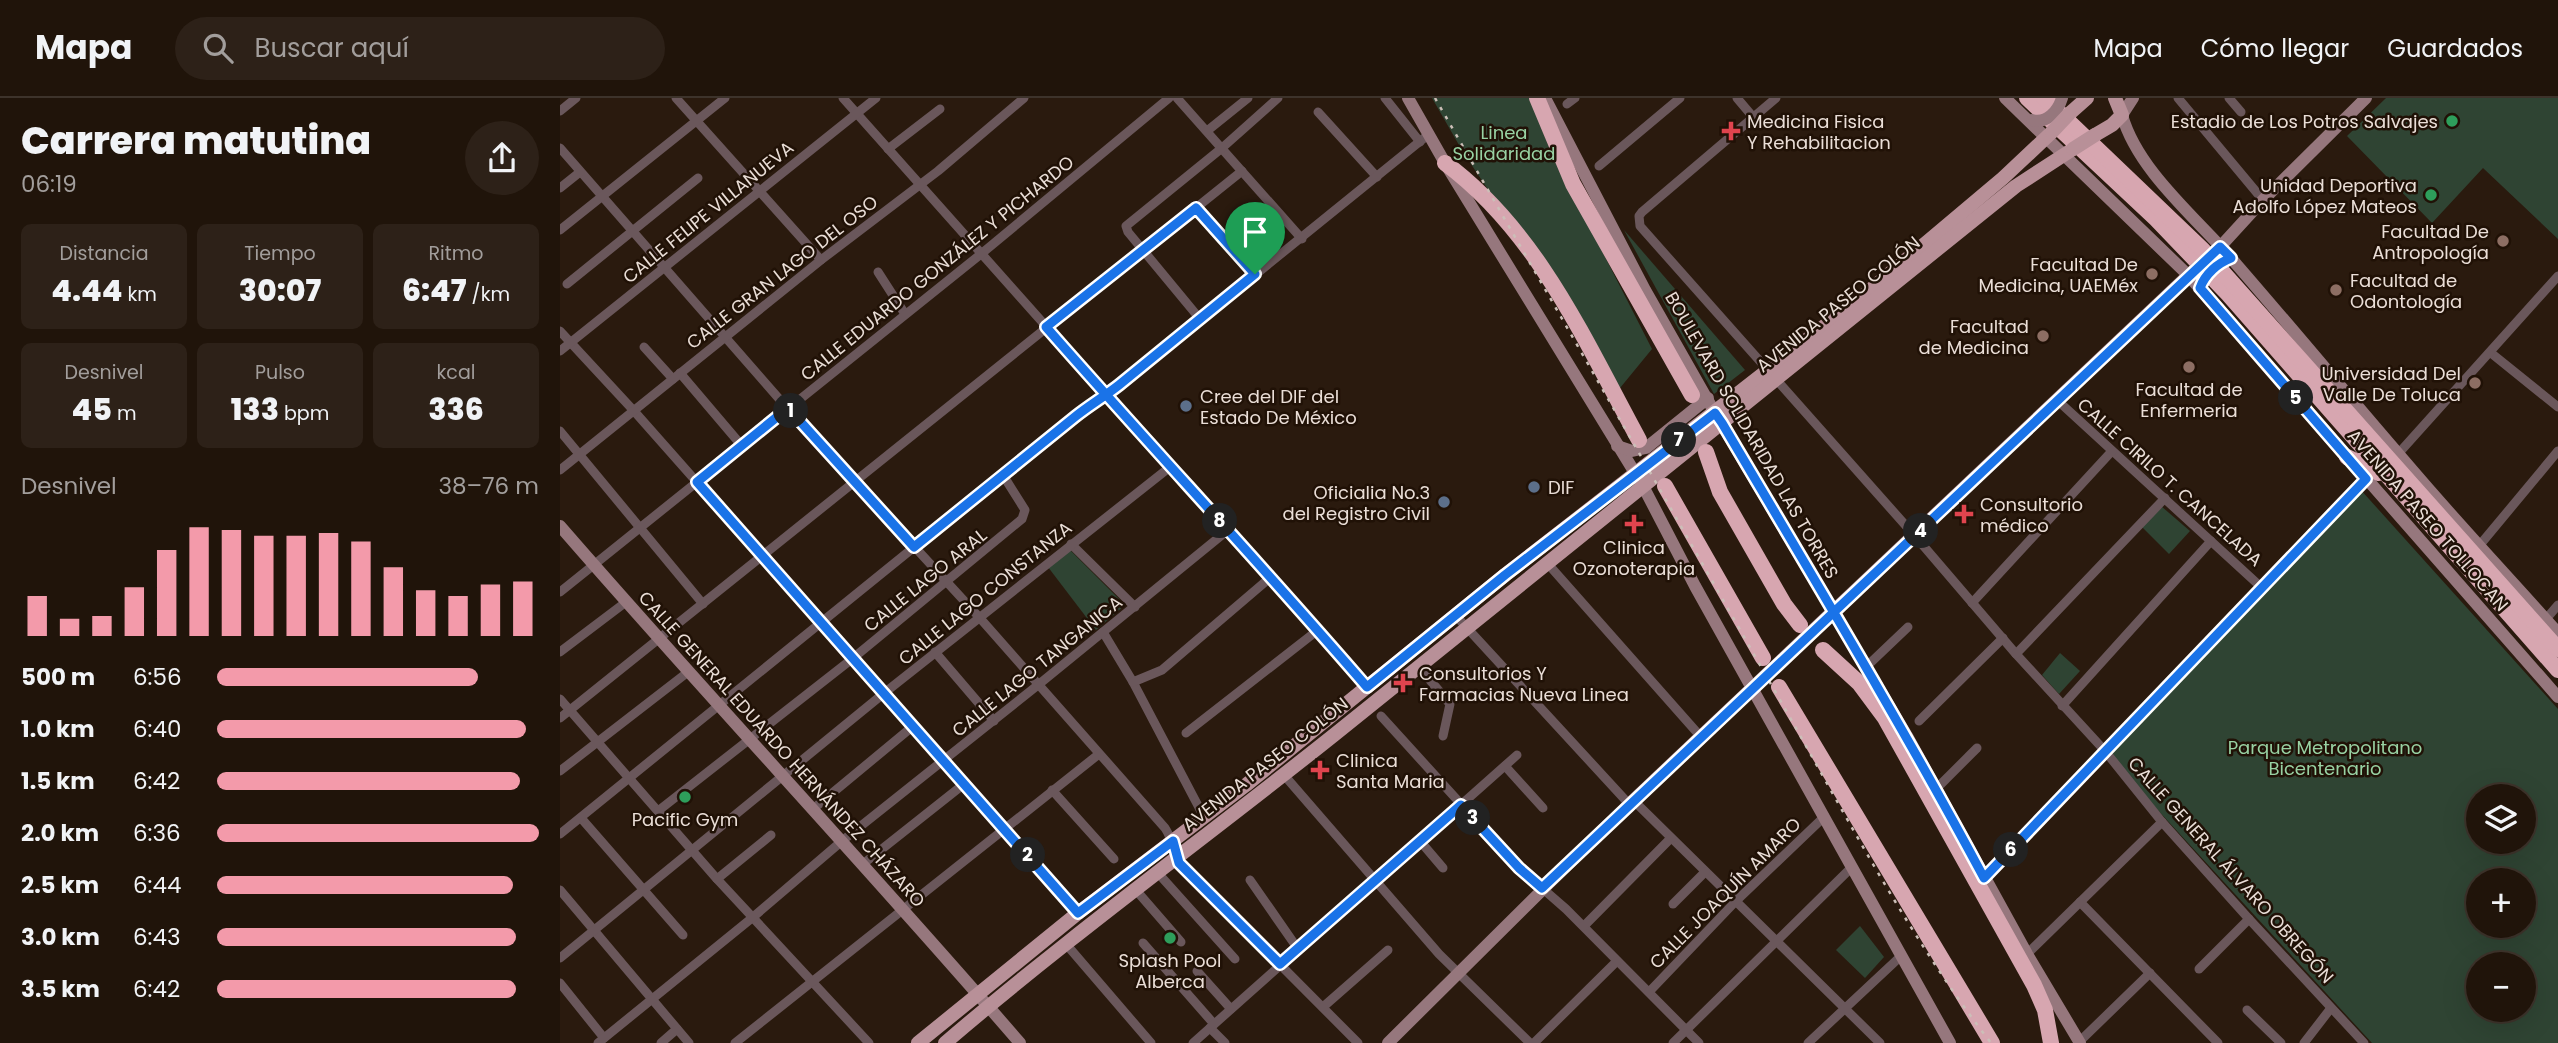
<!DOCTYPE html>
<html lang="es">
<meta charset="utf-8">
<style>
body{margin:0;font-family:Poppins,sans-serif;background:#2d2118;color:#f1f3f6;height:100vh;display:flex;flex-direction:column;font-size:26px;white-space:nowrap}
*{box-sizing:border-box;margin:0}
p{font-size:23px;color:#a29e9c}
.icon{flex:none;width:38px;height:38px;fill:none;stroke:currentColor;stroke-width:2;stroke-linecap:round;stroke-linejoin:round}
.map{position:relative;flex:1;overflow:hidden}
.drawer{display:flex;flex-direction:column;background:#20140a;width:560px}
.drawer>*{flex:none}
.tools{position:absolute;left:1906px;top:686px;display:grid;gap:14px}
.tools a{display:grid;place-items:center;width:70px;height:70px;border-radius:50%;background:#20140a;box-shadow:0 7px 28px #0002,0 0 0 2px #3d332b;font-size:35px}
.pin{position:absolute;display:grid;place-items:center;width:60px;height:60px;color:#fff;margin:-72px -30px;border-radius:50% 50% 50% 0;rotate:-45deg;box-shadow:0 0 7px #0007}
.pin .icon{rotate:45deg}
.km{position:absolute;width:35px;height:35px;margin:-18px;border-radius:50%;background:#222;color:#fff;font-size:19px;line-height:35px;text-align:center}
.round{display:grid;place-items:center;flex:none;width:74px;height:74px;border-radius:37px;background:#2d2118}
.summary{display:flex;align-items:center;justify-content:space-between;height:119px;padding:0 21px}
h1{font-size:38px;font-weight:800;line-height:52px}
.metrics{display:grid;grid-template-columns:repeat(3,1fr);gap:10px;height:119px;padding:7px 21px}
.metrics div{display:grid;align-content:center;border-radius:10px;background:#2d2118;text-align:center}
.metrics b{font-size:30px;font-weight:800}
.metrics small{font-size:19px;font-weight:400}
.metrics p{font-size:19px}
.chart{height:196px;padding:14px 21px}
.chart p{display:flex;justify-content:space-between}
.chart svg{width:100%;height:126px;margin-top:7px;stroke:#f39aaa;stroke-width:6}
ul{padding:0 21px;list-style:none;font-size:23px}
li{display:grid;grid-template-columns:112px 84px 1fr;align-items:center;height:52px}
li i{height:18px;border-radius:9px;background:#f39aaa}
header{display:flex;align-items:center;gap:42px;box-sizing:border-box;height:98px;padding:0 35px;background:#20140a;border-bottom:2px solid #3d332b}
header strong{font-size:33px}
nav{display:flex;gap:38px;margin-inline-start:auto;font-size:24px}
.search{width:490px;height:63px;background:#2d2118;display:flex;align-items:center;gap:18px;box-sizing:border-box;padding:0 24px;border-radius:38px;color:#a29e9c;font-size:26px}
main{display:flex;flex:1;min-height:0}
.map>svg:first-child{display:block}
.green{fill:#2f4433;fill-rule:evenodd}
.lines{fill:none;stroke-linecap:round;stroke-linejoin:round}
.street{stroke:#6a575b;stroke-width:9}
.secondary{stroke:#96777d;stroke-width:12}
.primary{stroke:#b89098;stroke-width:14}
.highway{stroke:#d7a6b0;stroke-width:16}
.rail{stroke:#ccbfb8;stroke-width:2.5;stroke-dasharray:3.5 7;stroke-linecap:butt}
.secondary-bridge{stroke:#96777d;stroke-width:12}
.primary-bridge{stroke:#b89098;stroke-width:14}
.route-casing{stroke:#fff;stroke-width:14}
.route{stroke:#1a73e8;stroke-width:9}
.leisure-dot{fill:#2e9e5b;stroke:#201106;stroke-width:2.5}
.health-dot{fill:#e0444e;stroke:#201106;stroke-width:2.5}
.education-dot{fill:#8d6e63;stroke:#201106;stroke-width:2.5}
.service-dot{fill:#5c6f8a;stroke:#201106;stroke-width:2.5}
.labels{text-anchor:middle;dominant-baseline:central;stroke-width:5;stroke-linejoin:round;paint-order:stroke}
.poi-label{font-size:18px;fill:#eaded7;stroke:#201106;text-anchor:start}
.park-label{font-size:18px;fill:#98d2a3;stroke:#201106}
.street-label{font-size:18px;fill:#eaded7;stroke:#201106}
</style>
<header>
<strong>Mapa</strong>
<div class="search"><svg class="icon" aria-label="search" viewBox="0 0 24 24"><circle cx="10" cy="10" r="6"/><path d="M15 15l6 6"/></svg>Buscar aquí</div>
<nav><a>Mapa</a><a>Cómo llegar</a><a>Guardados</a></nav>
</header>
<main>
<section class="drawer">
<div class="summary"><div><h1>Carrera matutina</h1><p>06:19</p></div><a class="round"><svg class="icon" aria-label="share" viewBox="0 0 24 24"><path d="M12 15V3M7 8l5-5 5 5M5 13v7h14v-7"/></svg></a></div>
<div class="metrics">
<div><p>Distancia</p><b>4.44<small> km</small></b></div>
<div><p>Tiempo</p><b>30:07</b></div>
<div><p>Ritmo</p><b>6:47<small> /km</small></b></div>
</div>
<div class="metrics">
<div><p>Desnivel</p><b>45<small> m</small></b></div>
<div><p>Pulso</p><b>133<small> bpm</small></b></div>
<div><p>kcal</p><b>336</b></div>
</div>
<div class="chart"><p><span>Desnivel</span>38–76 m</p>
<svg viewBox="0 0 160 44" preserveAspectRatio="none"><path d="M5 44V30M15 44V38M25 44V37M35 44V27M45 44V14M55 44V6M65 44V7M75 44V9M85 44V9M95 44V8M105 44V11M115 44V20M125 44V28M135 44V30M145 44V26M155 44V25"/></svg>
</div>
<ul>
<li><b>500 m</b>6:56<i style="width:81%"></i></li>
<li><b>1.0 km</b>6:40<i style="width:96%"></i></li>
<li><b>1.5 km</b>6:42<i style="width:94%"></i></li>
<li><b>2.0 km</b>6:36<i style="width:100%"></i></li>
<li><b>2.5 km</b>6:44<i style="width:92%"></i></li>
<li><b>3.0 km</b>6:43<i style="width:93%"></i></li>
<li><b>3.5 km</b>6:42<i style="width:93%"></i></li>
</ul>
</section>
<div class="map">
<svg width="1998" height="945" viewBox="0 0 1998 945">
<rect width="100%" height="100%" fill="#2a1a0e"/>
<g class="green">
<polygon points="872,0 970,0 989,49 1092,251 1060,290 903,54"/>
<polygon points="1826,0 1998,0 1998,141 1923,70 1872,125 1787,38"/>
<polygon points="1064,132 1185,272 1154,296"/>
<path d="M1800,391l198,220v334h-186l-263,-286zM1918,698h46v46h-46zM1918,782h46v46h-46zM1918,866h46v46h-46z"/>
<polygon points="1601,408 1630,433 1609,456 1582,429"/>
<polygon points="510,452 565,507 536,532 488,469"/>
<polygon points="1500,555 1520,573 1499,596 1482,577"/>
<polygon points="1300,828 1324,859 1305,880 1276,852"/>
</g>
<g class="lines">
<g class="street">
<polyline points="116,0 261,162"/>
<polyline points="283,0 807,589"/>
<polyline points="617,0 742,141"/>
<polyline points="825,0 860,44"/>
<polyline points="1177,0 1193,19"/>
<polyline points="1216,0 1082,114 1079,118 1080,128 1355,438 1456,556 1545,653 1602,724 1689,821 1804,945"/>
<polyline points="1618,0 1703,102"/>
<polyline points="1669,0 1681,14"/>
<polyline points="1007,6 1015,0"/>
<polyline points="0,13 16,0"/>
<polyline points="758,14 817,79"/>
<polyline points="647,33 688,0"/>
<path d="M0,50l228,261 191,208 186,211c9,13 8,28 18,39l175,176"/>
<polyline points="328,51 380,11"/>
<polyline points="1039,68 1120,0"/>
<polyline points="0,90 20,74"/>
<polyline points="636,110 695,176"/>
<polyline points="0,132 165,0"/>
<polyline points="318,174 345,216"/>
<polyline points="7,186 138,80"/>
<polyline points="640,221 568,134 566,128 662,50 718,0"/>
<polyline points="0,233 74,313 518,815"/>
<polyline points="84,249 113,281"/>
<polyline points="0,253 316,0"/>
<polyline points="1931,255 1998,309"/>
<polyline points="120,275 182,348"/>
<polyline points="1497,302 1701,489"/>
<polyline points="0,333 143,506"/>
<polyline points="1838,356 1998,178"/>
<polyline points="0,372 261,162 378,73 464,0"/>
<polyline points="511,446 575,509"/>
<polyline points="1919,448 1998,353"/>
<polyline points="988,466 1141,639"/>
<polyline points="0,494 421,156 609,0"/>
<polyline points="1412,505 1552,353"/>
<polyline points="897,519 1069,706"/>
<polyline points="1986,521 1998,507"/>
<polyline points="543,534 573,584 644,719"/>
<polyline points="0,554 66,504"/>
<polyline points="375,554 434,623"/>
<polyline points="1456,556 1605,400"/>
<polyline points="859,569 890,606 883,638"/>
<polyline points="1306,569 1348,529"/>
<polyline points="573,584 602,572 711,479"/>
<polyline points="0,601 157,781 309,945"/>
<polyline points="1502,608 1651,443"/>
<polyline points="821,618 959,770 1006,811 1139,945"/>
<polyline points="0,620 682,73"/>
<polyline points="1359,623 1443,540"/>
<polyline points="626,635 758,532"/>
<polyline points="945,668 983,710"/>
<polyline points="0,673 128,574"/>
<polyline points="724,677 879,856 970,945"/>
<polyline points="1376,691 1417,650"/>
<polyline points="492,692 554,761"/>
<polyline points="1073,702 1320,945"/>
<polyline points="253,711 352,629"/>
<polyline points="98,713 292,561 462,421 465,412 443,377"/>
<polyline points="21,720 123,837"/>
<polyline points="0,736 516,318 559,287 869,36"/>
<polyline points="860,743 883,770"/>
<polyline points="303,766 404,686"/>
<polyline points="597,774 675,861"/>
<polyline points="1424,780 1806,381"/>
<polyline points="157,781 211,737"/>
<polyline points="690,782 738,851"/>
<polyline points="575,791 621,844"/>
<polyline points="0,792 129,945"/>
<polyline points="1520,804 1658,945"/>
<polyline points="1113,806 1145,774"/>
<polyline points="1024,828 1111,740"/>
<polyline points="583,845 654,926"/>
<polyline points="506,846 591,945"/>
<polyline points="1467,856 1602,724"/>
<polyline points="0,860 323,596 610,369"/>
<polyline points="1639,871 1689,821"/>
<polyline points="637,873 671,911"/>
<polyline points="0,885 44,940"/>
<polyline points="1089,894 1175,804 1264,719"/>
<polyline points="763,909 828,852"/>
<polyline points="1687,912 1721,945"/>
<polyline points="650,930 665,945"/>
<polyline points="1519,944 1590,875"/>
<polyline points="38,945 192,820 282,743 478,587 668,432"/>
<polyline points="101,945 117,931"/>
<polyline points="175,945 539,656"/>
<polyline points="633,945 957,657"/>
<polyline points="974,945 1057,863"/>
<polyline points="1113,945 1292,769"/>
<polyline points="1248,945 1341,858"/>
<polyline points="1744,945 1771,910"/>
</g>
<g class="secondary">
<polyline points="848,0 885,65 1083,388 1135,488 1390,945"/>
<polyline points="985,0 1085,192 1155,315 1347,638 1467,856 1520,945"/>
<polyline points="1445,0 1628,177 1998,599"/>
<path d="M1573,0l-11,17c16,57 77,105 115,150 59,68 117,138 176,206 47,55 97,108 145,162"/>
<polyline points="1660,149 1703,102 1806,0"/>
<polyline points="1057,348 1072,353 1086,350 1148,300"/>
<path d="M0,428c151,174 309,342 460,517"/>
<polyline points="828,945 1073,702 1628,177"/>
</g>
<g class="primary">
<polyline points="1509,16 1527,0"/>
<polyline points="1535,37 1552,27 1562,17 1555,0"/>
<polyline points="358,945 518,815 686,687 945,477 1303,198 1443,80 1492,34"/>
<path d="M385,945c126,-108 260,-205 389,-308 228,-182 454,-367 682,-549l57,-37"/>
</g>
<g class="highway">
<polyline points="977,0 1013,86 1132,297"/>
<polyline points="1467,0 1596,121 1668,196 1998,572"/>
<polyline points="1484,0 1643,152 1998,551"/>
<path d="M885,65c93,69 140,178 194,277"/>
<polyline points="1146,354 1160,394 1224,506 1240,527"/>
<polyline points="1787,359 1819,375"/>
<polyline points="1105,388 1203,560"/>
<polyline points="1263,552 1299,585 1325,620 1474,887 1485,912 1491,945"/>
<polyline points="1219,589 1432,945"/>
</g>
<path class="rail" d="M875,0c110,191 220,382 329,574 73,126 138,256 227,371"/>
<g class="secondary-bridge">
<path d="M1472,22c15,4 26,-9 30,-22"/>
<polyline points="1628,177 1660,149"/>
<path d="M1640,190c5,-14 18,-25 31,-30"/>
</g>
<g class="primary-bridge">
<polyline points="1492,34 1509,16"/>
<polyline points="1513,51 1535,37"/>
</g>
</g>
<g class="lines">
<g class="route-casing">
<path id="route" d="M695,176l-136,111c-14,11 -29,20 -43,31l-162,131 -126,-139 -91,74 381,431 95,-72 6,22 101,101 181,-159 58,63 23,20 678,-641 11,11c-13,5 -26,16 -31,30l166,191 -382,399c-83,-155 -173,-304 -262,-455l-7,-10 -210,162 -138,112c-105,-122 -215,-239 -321,-360l150,-119 59,66"/>
</g>
<use href="#route" class="route"/>
</g>
<g class="leisure-dot">
<circle cx="1892" cy="23" r="7"/>
<circle cx="1871" cy="97" r="7"/>
<circle cx="125" cy="699" r="7"/>
<circle cx="610" cy="840" r="7"/>
</g>
<g class="health-dot">
<path d="M1167.5 22.5h7v7h7v7h-7v7h-7v-7h-7v-7h7z"/>
<path d="M1400.5 405.5h7v7h7v7h-7v7h-7v-7h-7v-7h7z"/>
<path d="M1070.5 415.5h7v7h7v7h-7v7h-7v-7h-7v-7h7z"/>
<path d="M839.5 574.5h7v7h7v7h-7v7h-7v-7h-7v-7h7z"/>
<path d="M756.5 661.5h7v7h7v7h-7v7h-7v-7h-7v-7h7z"/>
</g>
<g class="education-dot">
<circle cx="1943" cy="143" r="7"/>
<circle cx="1592" cy="176" r="7"/>
<circle cx="1776" cy="192" r="7"/>
<circle cx="1483" cy="238" r="7"/>
<circle cx="1629" cy="269" r="7"/>
<circle cx="1915" cy="285" r="7"/>
</g>
<g class="service-dot">
<circle cx="626" cy="308" r="7"/>
<circle cx="974" cy="389" r="7"/>
<circle cx="884" cy="404" r="7"/>
</g>
<g class="labels">
<g class="poi-label">
<text x="1187" y="23">Medicina Fisica<tspan x="1187" dy="21">Y Rehabilitacion</tspan></text>
<text x="1878" y="23" text-anchor="end">Estadio de Los Potros Salvajes</text>
<text x="1857" y="87" text-anchor="end">Unidad Deportiva<tspan x="1857" dy="21">Adolfo López Mateos</tspan></text>
<text x="1929" y="133" text-anchor="end">Facultad De<tspan x="1929" dy="21">Antropología</tspan></text>
<text x="1578" y="166" text-anchor="end">Facultad De<tspan x="1578" dy="21">Medicina, UAEMéx</tspan></text>
<text x="1790" y="182">Facultad de<tspan x="1790" dy="21">Odontología</tspan></text>
<text x="1469" y="228" text-anchor="end">Facultad<tspan x="1469" dy="21">de Medicina</tspan></text>
<text x="1901" y="275" text-anchor="end">Universidad Del<tspan x="1901" dy="21">Valle De Toluca</tspan></text>
<text x="1629" y="291" text-anchor="middle">Facultad de<tspan x="1629" dy="21">Enfermeria</tspan></text>
<text x="640" y="298">Cree del DIF del<tspan x="640" dy="21">Estado De México</tspan></text>
<text x="988" y="389">DIF</text>
<text x="870" y="394" text-anchor="end">Oficialia No.3<tspan x="870" dy="21">del Registro Civil</tspan></text>
<text x="1420" y="406">Consultorio<tspan x="1420" dy="21">médico</tspan></text>
<text x="1074" y="449" text-anchor="middle">Clinica<tspan x="1074" dy="21">Ozonoterapia</tspan></text>
<text x="859" y="575">Consultorios Y<tspan x="859" dy="21">Farmacias Nueva Linea</tspan></text>
<text x="776" y="662">Clinica<tspan x="776" dy="21">Santa Maria</tspan></text>
<text x="125" y="721" text-anchor="middle">Pacific Gym</text>
<text x="610" y="862" text-anchor="middle">Splash Pool<tspan x="610" dy="21">Alberca</tspan></text>
</g>
<g class="park-label">
<text x="944" y="34">Linea<tspan x="944" dy="21">Solidaridad</tspan></text>
<text x="1765" y="649">Parque Metropolitano<tspan x="1765" dy="21">Bicentenario</tspan></text>
</g>
<g class="street-label">
<text transform="translate(148 114) rotate(-39)">CALLE FELIPE VILLANUEVA</text>
<text transform="translate(377 170) rotate(-39)">CALLE EDUARDO GONZÁLEZ Y PICHARDO</text>
<text transform="translate(222 174) rotate(-38)">CALLE GRAN LAGO DEL OSO</text>
<text transform="translate(1278 206) rotate(-39)">AVENIDA PASEO COLÓN</text>
<text transform="translate(1192 337) rotate(60)">BOULEVARD SOLIDARIDAD LAS TORRES</text>
<text transform="translate(1610 384) rotate(42)">CALLE CIRILO T. CANCELADA</text>
<text transform="translate(1868 422) rotate(49)">AVENIDA PASEO TOLLOCAN</text>
<text transform="translate(365 482) rotate(-39)">CALLE LAGO ARAL</text>
<text transform="translate(425 495) rotate(-39)">CALLE LAGO CONSTANZA</text>
<text transform="translate(477 568) rotate(-39)">CALLE LAGO TANGANICA</text>
<text transform="translate(222 651) rotate(48)">CALLE GENERAL EDUARDO HERNÁNDEZ CHÁZARO</text>
<text transform="translate(705 666) rotate(-38)">AVENIDA PASEO COLÓN</text>
<text transform="translate(1671 772) rotate(48)">CALLE GENERAL ÁLVARO OBREGÓN</text>
<text transform="translate(1165 795) rotate(-45)">CALLE JOAQUÍN AMARO</text>
</g>
</g>
</svg>
<div class="tools">
<a><svg class="icon" aria-label="layers" viewBox="0 0 24 24"><path d="M12 4l9 5-9 5-9-5zM3 14l9 5 9-5"/></svg></a>
<a>+</a>
<a>−</a>
</div>
<div class="pin" style="left:695px;top:176px;background:#1e9e55"><svg class="icon" aria-label="arrive" viewBox="0 0 24 24"><path d="M6 21V4h12l-3 4 3 4H6"/></svg></div>
<b class="km" style="left:231px;top:313px">1</b>
<b class="km" style="left:468px;top:757px">2</b>
<b class="km" style="left:913px;top:720px">3</b>
<b class="km" style="left:1361px;top:433px">4</b>
<b class="km" style="left:1736px;top:300px">5</b>
<b class="km" style="left:1451px;top:752px">6</b>
<b class="km" style="left:1119px;top:342px">7</b>
<b class="km" style="left:660px;top:423px">8</b>
</div>
</main>
